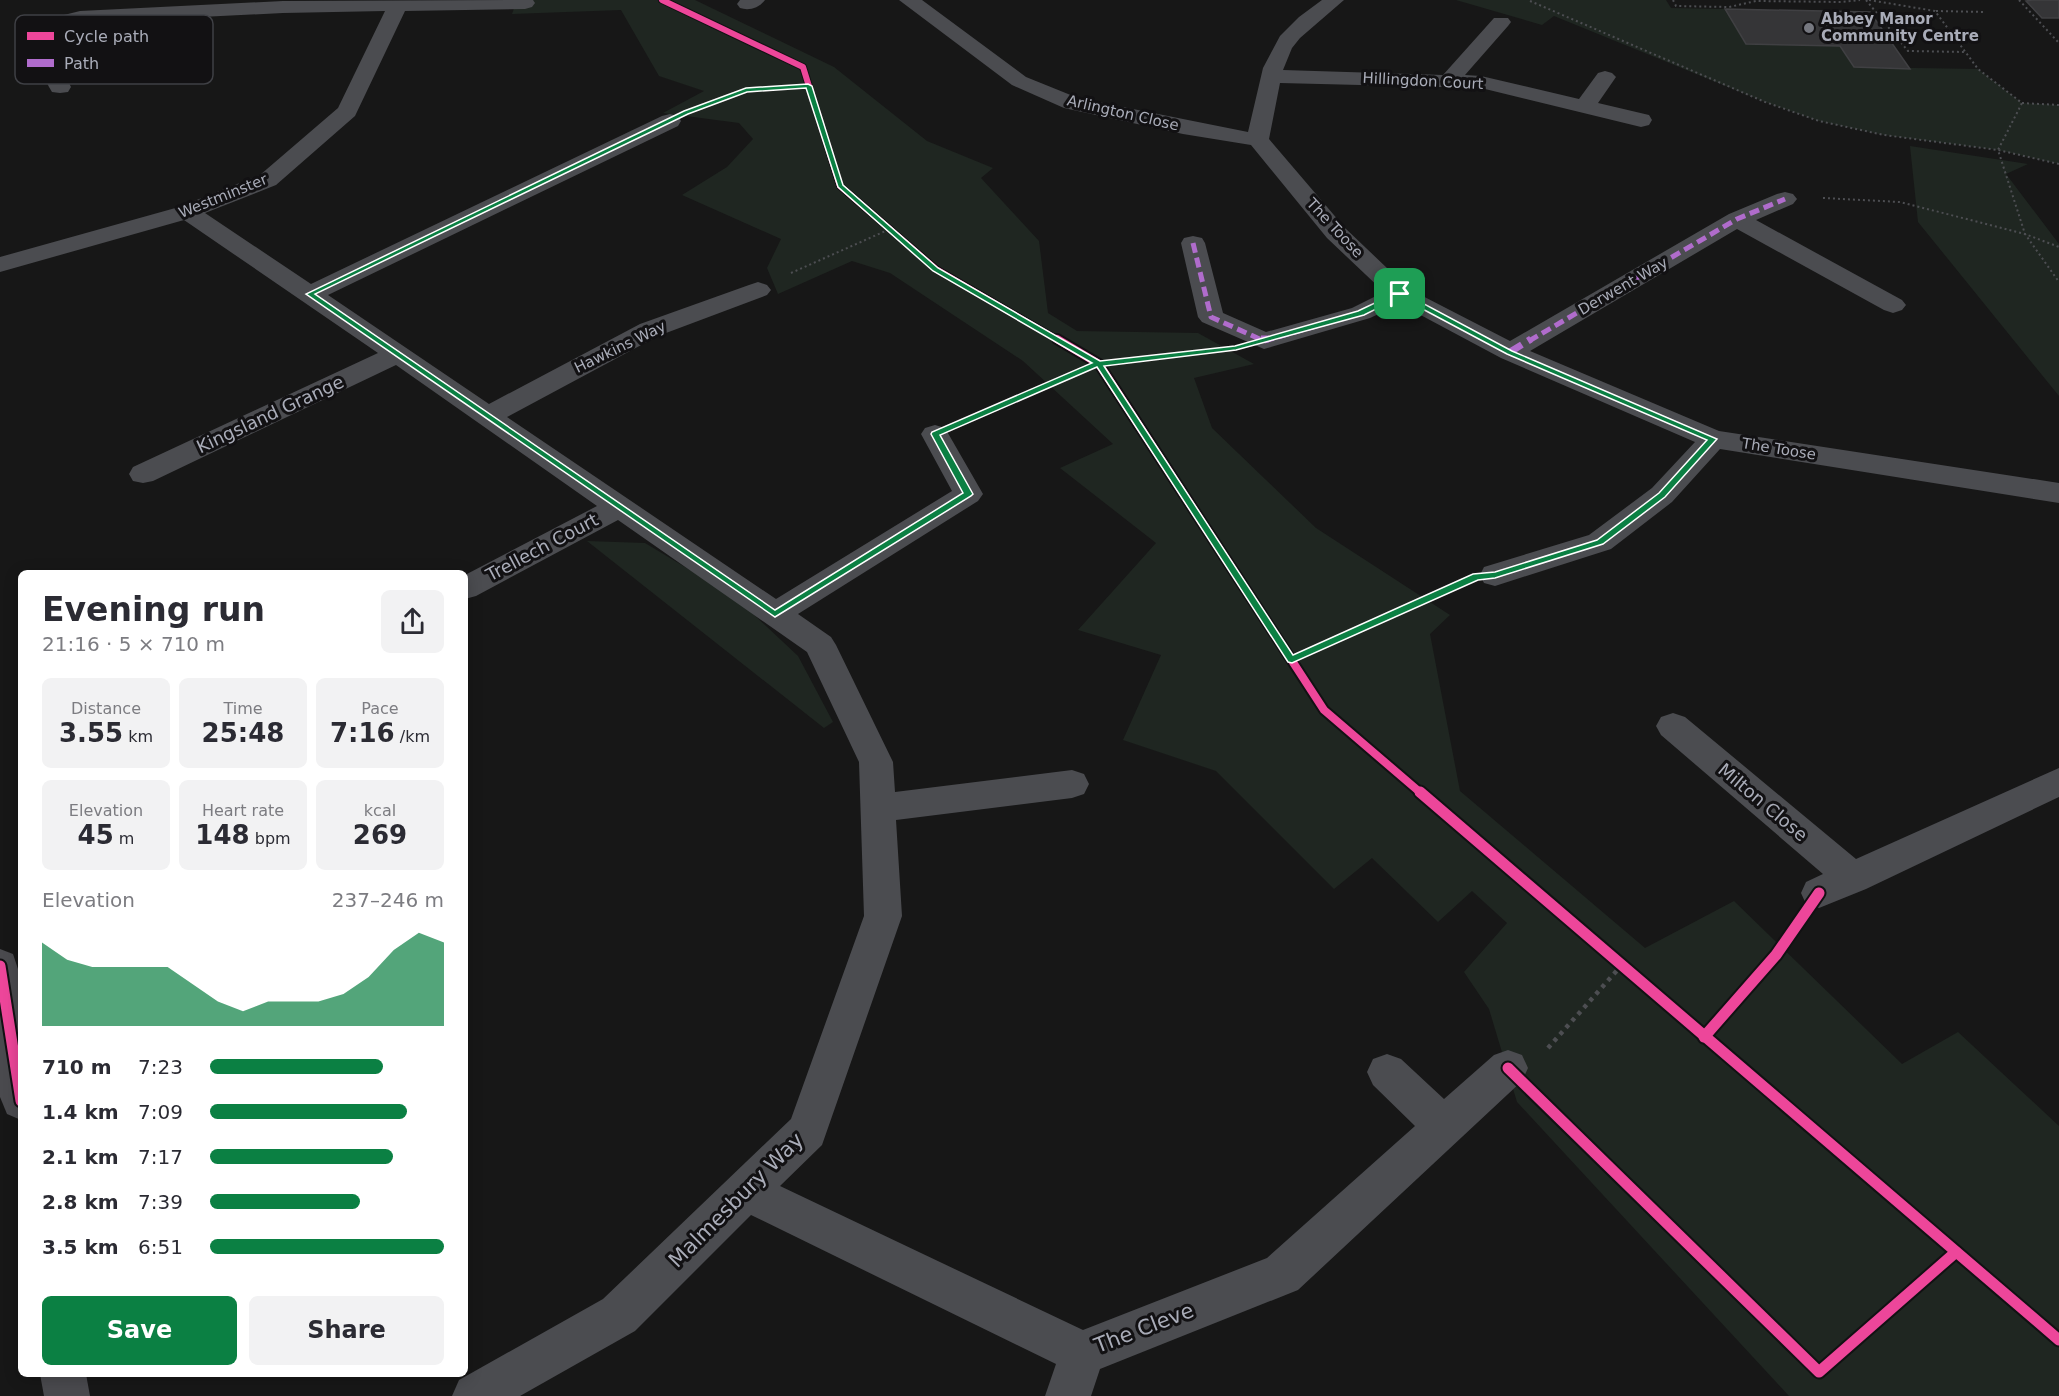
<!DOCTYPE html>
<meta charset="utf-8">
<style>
body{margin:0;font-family:"DejaVu Sans",sans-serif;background:#f2f2f3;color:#2b2b33;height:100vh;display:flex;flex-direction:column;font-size:22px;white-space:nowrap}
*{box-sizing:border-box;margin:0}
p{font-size:20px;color:#7c7c81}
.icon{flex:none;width:33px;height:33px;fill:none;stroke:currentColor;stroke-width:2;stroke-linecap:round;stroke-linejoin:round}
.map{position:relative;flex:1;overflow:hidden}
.side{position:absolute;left:18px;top:570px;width:450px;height:807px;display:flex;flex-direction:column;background:#fff;border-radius:9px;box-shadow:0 3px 15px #0003}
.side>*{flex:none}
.pin{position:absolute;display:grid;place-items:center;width:51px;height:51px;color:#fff;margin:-26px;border-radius:12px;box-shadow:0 3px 9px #0006}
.round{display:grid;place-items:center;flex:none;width:63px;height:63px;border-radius:9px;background:#f2f2f3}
.overview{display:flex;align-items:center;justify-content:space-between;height:102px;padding:0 24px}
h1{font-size:33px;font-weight:600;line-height:45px}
.stats{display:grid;grid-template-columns:repeat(3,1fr);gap:9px;height:102px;padding:6px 24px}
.stats div{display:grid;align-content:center;border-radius:9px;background:#f2f2f3;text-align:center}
.stats b{font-size:26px;font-weight:600}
.stats small{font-size:16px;font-weight:400}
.stats p{font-size:16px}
.chart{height:168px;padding:12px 24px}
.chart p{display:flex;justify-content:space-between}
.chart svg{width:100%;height:108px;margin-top:6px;fill:#0b8043;opacity:.7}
.primary-button{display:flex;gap:12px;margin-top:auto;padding:12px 24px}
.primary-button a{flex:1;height:69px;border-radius:9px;background:#0b8043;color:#fff;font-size:24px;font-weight:600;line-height:69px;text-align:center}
.primary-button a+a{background:#f2f2f3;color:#2b2b33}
ul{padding:0 24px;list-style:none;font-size:20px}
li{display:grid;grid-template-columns:96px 72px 1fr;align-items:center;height:45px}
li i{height:15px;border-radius:8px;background:#0b8043}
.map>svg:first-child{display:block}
.green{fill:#1f2621}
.building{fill:#353537;stroke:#404043;stroke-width:1.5}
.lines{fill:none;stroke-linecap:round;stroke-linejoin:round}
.path-far2{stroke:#4d4e52;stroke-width:2;stroke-dasharray:2 3;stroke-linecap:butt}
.path-far1{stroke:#4d4e52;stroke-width:4;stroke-dasharray:3 4;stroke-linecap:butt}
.path{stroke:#4d4e52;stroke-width:4.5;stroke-dasharray:4 5;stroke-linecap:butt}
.street{fill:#4b4c50;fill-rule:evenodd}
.secondary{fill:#4a4a4e;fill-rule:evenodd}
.quiet-far1{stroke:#b06ccc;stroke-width:5;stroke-dasharray:10 5;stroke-linecap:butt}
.quiet{stroke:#b06ccc;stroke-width:7;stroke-dasharray:14 7;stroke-linecap:butt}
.cycleway-far2-casing{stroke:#121113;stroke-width:8}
.cycleway-far1-casing{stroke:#121113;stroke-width:12}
.cycleway-casing{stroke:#121113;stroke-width:15}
.cycleway-far2{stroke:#ed469a;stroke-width:6}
.cycleway-far1{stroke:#ed469a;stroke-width:8}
.cycleway{stroke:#ed469a;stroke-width:11}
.route{fill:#0b8043;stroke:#fff;stroke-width:1.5;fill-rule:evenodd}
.poi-dot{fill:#767880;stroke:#121113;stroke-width:2}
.labels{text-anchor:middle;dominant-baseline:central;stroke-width:6;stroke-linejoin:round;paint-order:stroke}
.far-poi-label{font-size:15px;font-weight:bold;fill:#a9acb8;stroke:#121113;text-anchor:start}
.far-street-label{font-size:15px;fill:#a9acb8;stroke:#121113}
.street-label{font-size:18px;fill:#a9acb8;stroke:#121113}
.near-street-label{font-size:21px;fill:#a9acb8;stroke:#121113}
.key{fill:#121113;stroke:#3f4045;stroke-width:1.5}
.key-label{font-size:16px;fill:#a9acb8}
</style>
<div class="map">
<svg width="2059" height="1396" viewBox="0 0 2059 1396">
<rect width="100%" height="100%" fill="#171717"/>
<g class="green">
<polygon points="517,0 695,0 834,67 927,141 993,168 981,178 1039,241 1048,313 1077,331 1198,333 1254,364 1194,378 1212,428 1316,528 1450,615 1430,634 1460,791 1645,948 1734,901 1902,1064 1958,1032 2059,1126 2059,1396 1789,1396 1517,1102 1489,1009 1464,972 1507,923 1472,891 1438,922 1372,858 1334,889 1216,771 1123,740 1161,655 1078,630 1156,543 1060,468 1113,444 1023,361 890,273 852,261 778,294 767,268 781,239 682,195 727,167 753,139 739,123 663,113 704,91 659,76 621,10 512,14"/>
<polygon points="1456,0 1666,0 1671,8 1724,9 1746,44 1840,46 1854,67 1978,69 2022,103 2059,105 2059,164 1998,150 1884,135 1819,121 1765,102 1554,16 1542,25"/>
<polygon points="1910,146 2028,164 2006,174 2059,244 2059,396 1918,222"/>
<polygon points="587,541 645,543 735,597 798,656 833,722 824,728"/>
</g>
<g class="building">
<polygon points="2032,0 2059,0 2059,18 2042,18 2026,1"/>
<polygon points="1725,9 1870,12 1910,69 1854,67 1840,46 1746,44"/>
</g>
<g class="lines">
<g class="path-far2">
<polyline points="662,0 720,28"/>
<polyline points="1673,0 1676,6 1729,7 1756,1 1841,2 1860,0"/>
<polyline points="1866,0 1908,51 1964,52"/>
<polyline points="1869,0 1935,11 1978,69 2022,103 1998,150 2025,234 2059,282"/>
<polyline points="2019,0 2059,43"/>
<polyline points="1530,1 1765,102 1819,121 1884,135 1998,150 2059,164"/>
<polyline points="1936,11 1985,12"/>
<polyline points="741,37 803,67 840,186 936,269 1060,341"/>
<polyline points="2022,103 2059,105"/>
<polyline points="701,107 746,90 809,86"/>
<polyline points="1823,198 1900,202 2025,234 2059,247"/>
<polyline points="791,273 890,229"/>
</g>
<g class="path-far1">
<polyline points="1057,339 1099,364 1324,710 1422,794"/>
<polyline points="969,420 1099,364 1201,352"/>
<polyline points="1292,659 1457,585"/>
</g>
<g class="path">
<polyline points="1420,792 2059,1340"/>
<polyline points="1704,1037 1776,955 1796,926"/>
<polyline points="1548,1048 1621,966"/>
<polyline points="1541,1100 1819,1372 1956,1252"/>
</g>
<g class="street">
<polygon points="533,0 535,3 532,7 525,9 405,11 355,116 276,185 205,213 311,284 662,116 670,114 678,116 681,121 678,126 328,295 489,404 640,324 749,285 758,282 767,285 771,290 767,295 658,336 507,417 776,599 952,491 921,434 925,428 935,425 945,428 983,494 978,501 798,614 831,637 836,645 893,762 895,792 1072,770 1084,774 1089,784 1084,794 1072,798 896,820 902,916 822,1145 780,1186 1083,1330 1267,1258 1415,1126 1373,1085 1367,1072 1373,1059 1387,1054 1401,1059 1444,1099 1494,1055 1508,1050 1522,1055 1528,1068 1522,1081 1298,1290 1100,1369 1091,1396 1045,1396 1056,1364 751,1215 635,1331 520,1396 452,1396 459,1380 603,1299 791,1119 864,916 859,762 807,652 618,520 476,596 465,599 465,575 597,506 396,365 153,481 143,483 133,481 129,474 133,467 378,353 184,220 0,272 0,257 179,207 260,175 338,108 385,11 283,13 80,23 43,32 71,87 68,92 60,93 52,92 49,87 21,29 24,25 80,11 283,1"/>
<path d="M740,0h25c-6,8 -16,11 -25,8l-3,-4z"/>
<polygon points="899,0 922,0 1026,77 1078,98 1248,132 1263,68 1280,36 1299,17 1322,0 1344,0 1300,38 1292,48 1283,70 1443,75 1494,18 1508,18 1511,22 1508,26 1465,75 1481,76 1579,99 1598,73 1605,71 1612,73 1616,77 1598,103 1649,115 1652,120 1649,125 1641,127 1481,88 1280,83 1269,139 1345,228 1409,289 1510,341 1729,214 1777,194 1785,192 1793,194 1797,199 1793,204 1756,220 1902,300 1906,305 1902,310 1893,313 1884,310 1737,229 1530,351 1719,431 2059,483 2059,503 1720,449 1672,502 1611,549 1495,586 1484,583 1480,575 1484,567 1589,535 1652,488 1695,442 1501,358 1400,304 1370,318 1264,349 1202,322 1198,317 1181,243 1184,238 1193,236 1202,238 1205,243 1223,313 1266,332 1352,308 1384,292 1327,238 1251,145 1183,134 1064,108 1012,85"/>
<polygon points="1673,713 1685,717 1856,859 2059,768 2059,797 1866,889 1819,908 1806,904 1801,893 1806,882 1823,874 1661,735 1656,726 1661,717"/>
</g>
<g class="secondary">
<polygon points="0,949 13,954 21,978 21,1120 7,1114 0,1097"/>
<polygon points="40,1374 86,1374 90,1396 44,1396"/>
</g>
<g class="quiet-far1">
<polyline points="1193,243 1211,317 1264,341"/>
<polyline points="1264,341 1361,313 1400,294"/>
<polyline points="1529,341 1737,219 1785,199"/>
</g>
<g class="quiet">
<polyline points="1261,339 1269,339"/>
<polyline points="1510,352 1531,339"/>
</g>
<g class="cycleway-far2-casing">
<polyline id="cycleway-far2" points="662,0 803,67 840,186 936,269 1060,341"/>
</g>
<g class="cycleway-far1-casing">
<polyline id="cycleway-far1" points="1057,339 1099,364 1324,710 1422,794"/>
</g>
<g class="cycleway-casing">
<g id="cycleway">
<polyline points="1420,792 2059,1340"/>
<polyline points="0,966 21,1101"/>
<polyline points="1704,1037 1776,955 1819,893"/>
<polyline points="1508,1068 1819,1372 1956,1252"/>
</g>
</g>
<use href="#cycleway-far2" class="cycleway-far2"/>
<use href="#cycleway-far1" class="cycleway-far1"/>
<use href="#cycleway" class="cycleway"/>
</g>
<path class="route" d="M808,84l4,2 31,99 95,83 162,93 135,-15 123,-35 42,-20 112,60 205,88 -52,58 -62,47 -108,34 -17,2 -186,83 -4,-1 -191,-295 -157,68 33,59 -2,2 -196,121 -469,-323 378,-183 62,-23zM806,88l32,99 95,84 159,92 -160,69 -1,2 32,59 -188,117 -460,-316 373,-180 59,-22zM1400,297l107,57 200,86 -48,53 -62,47 -102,32 -22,2 -180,81 -189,-289 132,-16 128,-35z"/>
<circle class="poi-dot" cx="1809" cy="28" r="6"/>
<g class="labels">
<g class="far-poi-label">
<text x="1821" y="19">Abbey Manor<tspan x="1821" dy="17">Community Centre</tspan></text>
</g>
<g class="far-street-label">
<text transform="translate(1423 81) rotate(3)">Hillingdon Court</text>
<text transform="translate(1123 113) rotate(13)">Arlington Close</text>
<text transform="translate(223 196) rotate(-22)">Westminster</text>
<text transform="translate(1335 228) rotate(47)">The Toose</text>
<text transform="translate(1623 286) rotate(-30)">Derwent Way</text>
<text transform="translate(620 347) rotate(-26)">Hawkins Way</text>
<text transform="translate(1779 449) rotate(9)">The Toose</text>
</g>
<g class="street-label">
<text transform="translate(270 414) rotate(-25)">Kingsland Grange</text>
<text transform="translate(542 547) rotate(-28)">Trellech Court</text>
<text transform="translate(1763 802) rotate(40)">Milton Close</text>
</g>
<g class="near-street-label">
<text transform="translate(736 1200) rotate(-45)">Malmesbury Way</text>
<text transform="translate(1144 1328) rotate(-21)">The Cleve</text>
</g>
</g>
<rect x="15" y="15" width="198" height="69" rx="9" class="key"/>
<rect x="27" y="32" width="27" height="8" fill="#ed469a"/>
<rect x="27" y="59" width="27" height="8" fill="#b06ccc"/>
<g class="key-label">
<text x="64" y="42">Cycle path</text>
<text x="64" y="69">Path</text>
</g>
</svg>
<div class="pin" style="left:1400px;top:294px;background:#1e9e55"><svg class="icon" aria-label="arrive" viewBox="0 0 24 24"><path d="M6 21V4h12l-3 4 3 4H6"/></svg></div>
<section class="side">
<div class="overview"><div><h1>Evening run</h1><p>21:16 · 5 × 710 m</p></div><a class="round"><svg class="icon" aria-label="share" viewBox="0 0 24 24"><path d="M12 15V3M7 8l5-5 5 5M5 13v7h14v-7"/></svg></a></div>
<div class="stats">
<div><p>Distance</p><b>3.55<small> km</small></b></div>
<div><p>Time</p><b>25:48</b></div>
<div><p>Pace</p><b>7:16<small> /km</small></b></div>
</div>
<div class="stats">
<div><p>Elevation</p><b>45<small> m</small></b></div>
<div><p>Heart rate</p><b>148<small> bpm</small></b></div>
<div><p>kcal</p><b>269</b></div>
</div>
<div class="chart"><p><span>Elevation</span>237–246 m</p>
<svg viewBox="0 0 160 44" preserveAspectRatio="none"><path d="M0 44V10L10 17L20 20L30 20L40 20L50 20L60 27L70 34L80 38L90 34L100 34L110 34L120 31L130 24L140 13L150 6L160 10V44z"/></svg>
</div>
<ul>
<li><b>710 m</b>7:23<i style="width:74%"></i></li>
<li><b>1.4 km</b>7:09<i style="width:84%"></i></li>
<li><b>2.1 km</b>7:17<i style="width:78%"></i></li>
<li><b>2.8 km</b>7:39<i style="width:64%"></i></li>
<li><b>3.5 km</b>6:51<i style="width:100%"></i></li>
</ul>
<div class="primary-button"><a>Save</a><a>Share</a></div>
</section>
</div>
